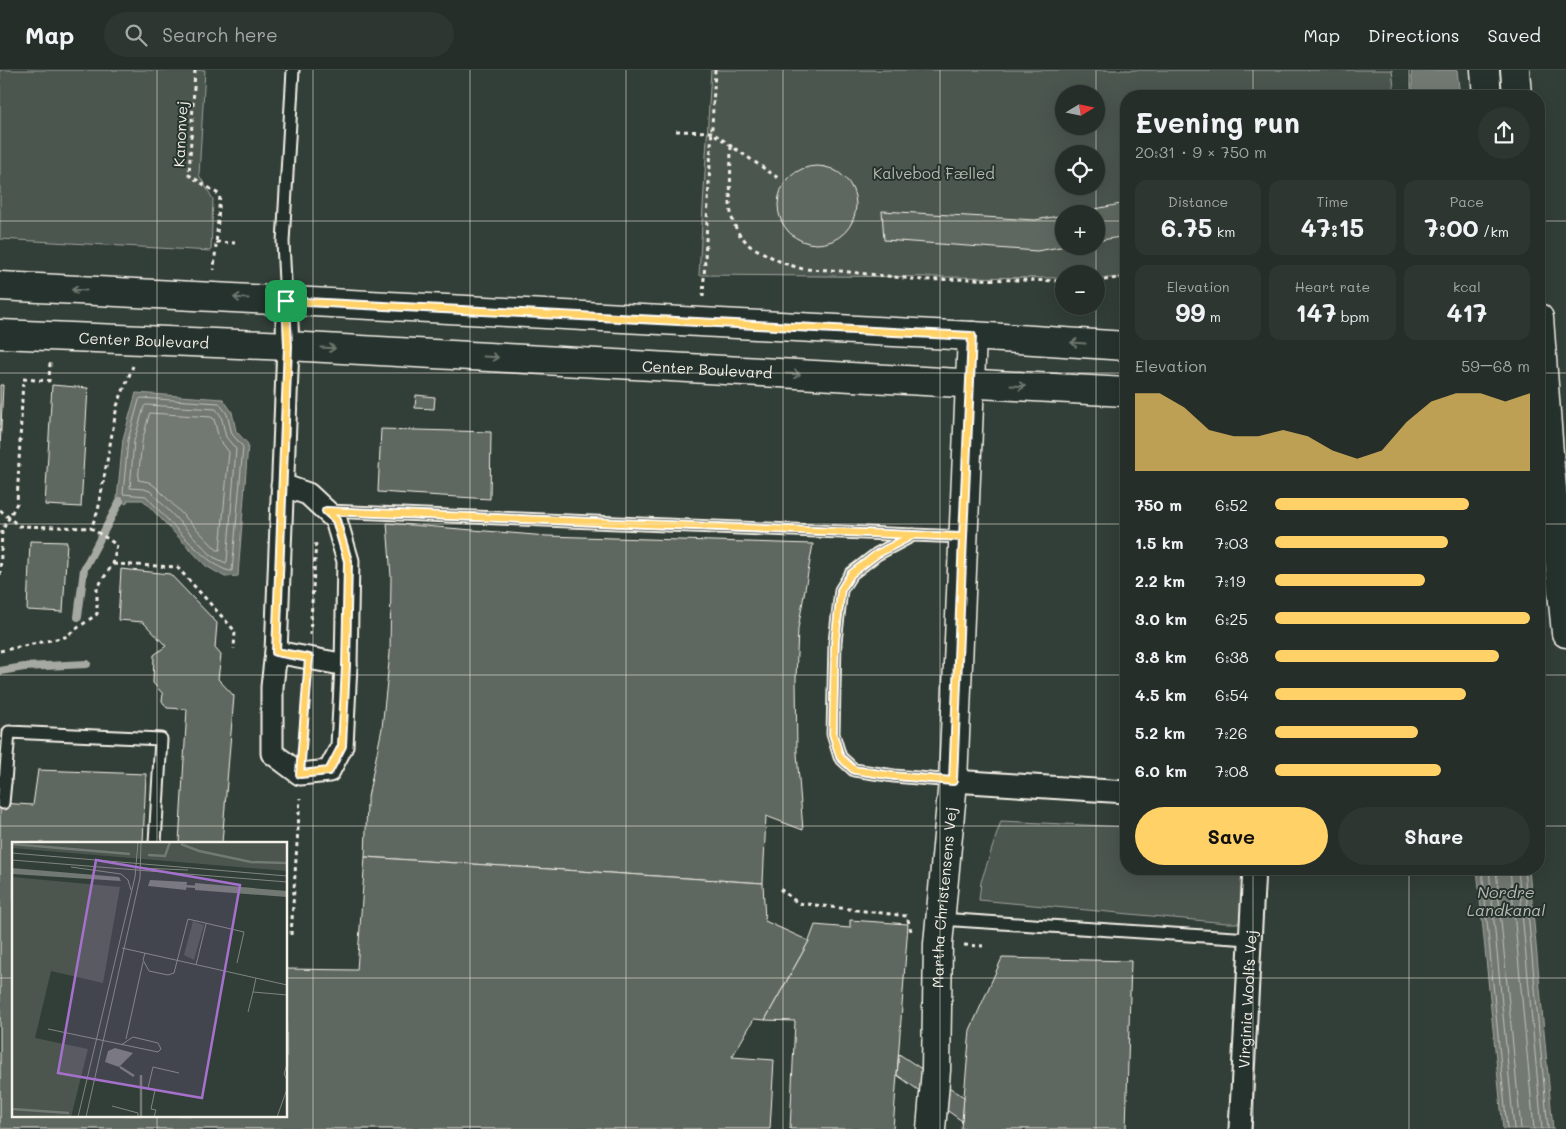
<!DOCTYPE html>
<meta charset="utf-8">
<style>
body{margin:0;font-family:Mali,sans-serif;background:#2e3632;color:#f1f3f6;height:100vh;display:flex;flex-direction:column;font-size:19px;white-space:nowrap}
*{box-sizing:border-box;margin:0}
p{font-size:16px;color:#a4a8a8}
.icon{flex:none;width:28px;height:28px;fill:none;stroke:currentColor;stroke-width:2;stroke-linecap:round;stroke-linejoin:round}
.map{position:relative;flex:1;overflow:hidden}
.side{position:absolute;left:1120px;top:20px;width:425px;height:785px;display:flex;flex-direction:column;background:#262e2a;border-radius:20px;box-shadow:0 5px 20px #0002,0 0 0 1px #424a47}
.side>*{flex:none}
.needle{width:32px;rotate:80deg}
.buttons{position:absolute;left:1055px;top:15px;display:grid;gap:10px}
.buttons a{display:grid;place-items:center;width:50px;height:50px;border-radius:50%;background:#262e2a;box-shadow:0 5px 20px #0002,0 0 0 1px #424a47;font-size:25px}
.pin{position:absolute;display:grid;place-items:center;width:42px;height:42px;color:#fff;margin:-21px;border-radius:10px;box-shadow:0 2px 8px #0006}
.round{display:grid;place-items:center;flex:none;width:52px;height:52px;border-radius:26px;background:#2e3632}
.headline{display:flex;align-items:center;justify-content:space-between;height:85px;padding:0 15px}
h1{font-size:28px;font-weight:800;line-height:38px}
.figures{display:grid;grid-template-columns:repeat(3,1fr);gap:8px;height:85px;padding:5px 15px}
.figures div{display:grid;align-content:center;border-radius:12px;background:#2e3632;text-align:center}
.figures b{font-size:25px;font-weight:800}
.figures small{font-size:14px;font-weight:400}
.figures p{font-size:14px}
.chart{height:140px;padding:10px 15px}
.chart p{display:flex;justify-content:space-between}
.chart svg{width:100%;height:90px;margin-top:5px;fill:#ffd166;opacity:.7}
.primary-button{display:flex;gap:10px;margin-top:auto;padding:10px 15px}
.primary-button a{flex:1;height:58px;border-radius:30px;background:#ffd166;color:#111;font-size:20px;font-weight:800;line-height:58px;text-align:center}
.primary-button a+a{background:#2e3632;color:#f1f3f6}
ul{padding:0 15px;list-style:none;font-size:16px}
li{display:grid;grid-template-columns:80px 60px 1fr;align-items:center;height:38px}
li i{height:12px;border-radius:6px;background:#ffd166}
header{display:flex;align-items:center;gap:30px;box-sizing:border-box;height:70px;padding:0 25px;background:#262e2a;border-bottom:1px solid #424a47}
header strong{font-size:24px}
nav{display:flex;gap:28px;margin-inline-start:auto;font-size:18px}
.search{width:350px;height:45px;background:#2e3632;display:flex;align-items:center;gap:12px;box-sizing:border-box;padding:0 18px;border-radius:28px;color:#a4a8a8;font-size:19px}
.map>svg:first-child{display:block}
.green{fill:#4c564f;stroke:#a0a49c;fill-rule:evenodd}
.water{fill:#727972;stroke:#a6a9a1}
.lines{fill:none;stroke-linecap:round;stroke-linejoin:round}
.shore{stroke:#c0c1b9;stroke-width:1}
.stream{stroke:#a6a9a1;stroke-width:8}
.building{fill:#5f6861;stroke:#f4f1e8}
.service-casing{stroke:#f4f1e8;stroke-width:15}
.minor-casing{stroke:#f4f1e8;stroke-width:25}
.tertiary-casing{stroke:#f4f1e8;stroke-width:31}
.path{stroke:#f4f1e8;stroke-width:3;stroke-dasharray:4 4;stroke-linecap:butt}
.service{stroke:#26332d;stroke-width:11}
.minor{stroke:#26332d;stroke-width:21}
.tertiary{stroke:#26332d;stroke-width:28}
.oneway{stroke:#6e766e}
.route-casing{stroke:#fff;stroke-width:10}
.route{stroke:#ffd166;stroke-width:6}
.grid{fill:none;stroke:#f4f1e8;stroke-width:1;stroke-opacity:0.55}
.labels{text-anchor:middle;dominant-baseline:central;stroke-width:4;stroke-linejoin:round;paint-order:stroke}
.street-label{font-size:15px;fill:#f4f1e8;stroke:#26332d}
.park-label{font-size:15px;fill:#b9bbb2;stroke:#26332d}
.water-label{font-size:16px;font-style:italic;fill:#babbb3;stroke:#26332d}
.inset-river{fill:none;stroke:#727972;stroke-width:2.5}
.inset-road{fill:none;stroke:#80867e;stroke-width:1}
.view{fill:#a571cd;fill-opacity:0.15;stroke:#a571cd;stroke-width:2.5}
.inset-edge{fill:none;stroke:#f4f1e8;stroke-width:2.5}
</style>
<header>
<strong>Map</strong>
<div class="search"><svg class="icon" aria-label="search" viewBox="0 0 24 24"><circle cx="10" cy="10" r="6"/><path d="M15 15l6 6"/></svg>Search here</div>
<nav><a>Map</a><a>Directions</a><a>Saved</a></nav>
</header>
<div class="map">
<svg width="1566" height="1059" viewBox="0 0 1566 1059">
<rect width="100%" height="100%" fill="#323e38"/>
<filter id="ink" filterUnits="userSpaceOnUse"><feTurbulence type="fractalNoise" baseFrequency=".02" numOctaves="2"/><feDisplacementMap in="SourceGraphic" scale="10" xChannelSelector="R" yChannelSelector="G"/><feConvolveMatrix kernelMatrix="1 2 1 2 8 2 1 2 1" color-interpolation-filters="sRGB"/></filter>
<g filter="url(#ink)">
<g class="green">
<polygon points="0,0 205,0 199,105 213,129 211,181 0,169"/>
<path d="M711,0h681l3,26h-269v182h-30v-4h-32v4l-365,-3zM1064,24h32v32h-32zM1064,84h32v32h-32zM1064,144h32v32h-32z"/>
<polygon points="1001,751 1126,757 1126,799 1246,799 1243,849 1239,853 1227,853 979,830 981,812"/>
</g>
<g class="water">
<polygon points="1411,0 1457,0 1460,26 1413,26"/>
<polygon points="136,323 223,329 232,342 236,361 248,374 238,506 225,507 206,496 143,430 128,430 126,434 117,429 123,369"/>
<polygon points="1477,799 1529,799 1553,1059 1503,1059"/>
</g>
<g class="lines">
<g class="shore">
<path d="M141,328l78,5 8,11 5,20 11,13 -11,124c-19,2 -71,-59 -86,-75l-23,-2 5,-54 11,-40z"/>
<polygon points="146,335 216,339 221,346 226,367 236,379 227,491 226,493 213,487 150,421 144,419 130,418 134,371 144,337"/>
<polygon points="150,343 211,347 214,349 219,369 229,382 220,480 217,480 156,417 149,412 138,410 142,372"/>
<polyline points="1482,799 1507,1059"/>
<polyline points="1489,799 1514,1059"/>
<polyline points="1496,799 1521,1059"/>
<polyline points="1510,799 1534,1059"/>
<polyline points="1518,799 1542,1059"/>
<polyline points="1524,799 1548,1059"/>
</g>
<g class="stream">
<polyline points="78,547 84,499 120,431"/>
<polyline points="0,601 24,597 87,594"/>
</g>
</g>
<g class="building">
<circle cx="817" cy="135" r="39"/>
<polygon points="1126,133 1126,166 1096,171 1096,144 1069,144"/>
<polygon points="882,141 1035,150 1064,145 1064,176 1066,176 1037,181 884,170"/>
<polygon points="0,315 3,315 0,379"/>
<polygon points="52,315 88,318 81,437 45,435"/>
<polygon points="416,325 435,327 434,339 415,338"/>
<polygon points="381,359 491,362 490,429 378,422"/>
<polygon points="387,453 547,466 813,474 798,559 796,609 797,683 803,760 766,746 763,813 365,787 367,732 382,658 390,583 391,507"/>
<polygon points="30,471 67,472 63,542 27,540"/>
<polygon points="121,499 170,504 217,553 215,578 221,585 218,609 234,626 222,773 179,773 187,639 167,638 162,631 163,624 153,613 154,585 166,576 143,552 118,550"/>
<polygon points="38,700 146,704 143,773 14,773 14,1045 286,1045 286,899 357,900 365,787 763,813 765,851 809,871 765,950 754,949 732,987 774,990 770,1059 0,1059 0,733 33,735"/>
<polygon points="850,850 908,854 893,1059 790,1059 795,951 765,950 809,871 815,855 850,858"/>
<polygon points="1002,888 1131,891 1126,1059 961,1059 970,960"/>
<polygon points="899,984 964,1027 962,1051 897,1005"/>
</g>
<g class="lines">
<g class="service-casing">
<g id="service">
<polyline points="286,231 283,172 293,0"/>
<polyline points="328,441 913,465"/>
<polyline points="0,711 5,712 9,662 161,669 155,773"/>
<polyline points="953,711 894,706 854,700 840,687 833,664 835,572 841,520 851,504 877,484 913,465 963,467"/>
<polyline points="3,733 5,712"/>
<polyline points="940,849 1250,869"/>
</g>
</g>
<g class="minor-casing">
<g id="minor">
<polyline points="282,415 308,424 336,450 348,491 346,595 342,676 329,701 300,704 272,683 272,617 276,582 288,276 286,231"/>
<polyline points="276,582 346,595"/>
<polyline points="953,711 1126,722"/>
<path id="s1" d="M1240,1059l14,-260"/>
</g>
</g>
<g class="tertiary-casing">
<g id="tertiary">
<polyline points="1485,0 1487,26"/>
<polyline points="1515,0 1517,26"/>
<polyline points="0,216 972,266 1126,276"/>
<polyline points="1539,248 1550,397 1566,563"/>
<path id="s2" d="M0,264l288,12 838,46"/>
<path id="s3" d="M931,1059l5,-59 2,-126 15,-163 19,-445"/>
</g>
</g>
<g class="path">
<polyline points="195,0 189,105 220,125 214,200"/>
<polyline points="676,61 711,62 781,110"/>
<polyline points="731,76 730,138 733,152 739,164 750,176 783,193 803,199 831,200 922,210 971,209 1064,211"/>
<polyline points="216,172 235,173"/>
<polyline points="1096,211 1126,207"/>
<polyline points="703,227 715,0"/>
<polyline points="0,440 19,456 91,458"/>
<polyline points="113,494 177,497 235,561 234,579"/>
<polyline points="0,505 2,461 17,433 23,309 49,311 50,293"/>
<polyline points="310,565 316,471"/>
<polyline points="0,581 65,567 97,544 97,518 113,494 117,475 91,458 98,441 117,336 133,296"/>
<polyline points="302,677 307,611"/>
<polyline points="780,819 798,833 907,846 911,861"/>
<polyline points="291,865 300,728"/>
<polyline points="964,875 983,876"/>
</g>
<use href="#service" class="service"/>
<use href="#minor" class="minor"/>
<use href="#tertiary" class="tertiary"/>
</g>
<defs><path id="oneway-shaft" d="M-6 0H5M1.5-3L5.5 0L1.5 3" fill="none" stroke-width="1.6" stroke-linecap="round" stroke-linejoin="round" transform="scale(1.25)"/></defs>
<g class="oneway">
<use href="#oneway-shaft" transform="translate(79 220) rotate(-177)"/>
<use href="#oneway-shaft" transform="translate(241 228) rotate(-177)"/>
<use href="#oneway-shaft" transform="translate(1078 273) rotate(-176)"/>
<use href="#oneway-shaft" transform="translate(328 278) rotate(3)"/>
<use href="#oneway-shaft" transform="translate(491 287) rotate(3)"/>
<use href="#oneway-shaft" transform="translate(793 304) rotate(3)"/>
<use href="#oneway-shaft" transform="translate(1018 316) rotate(3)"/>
</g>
</g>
<g class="lines" filter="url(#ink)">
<g class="route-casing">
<polyline id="route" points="286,231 288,276 276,582 309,588 300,704 329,701 342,676 346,595 348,491 336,450 326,441 963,467 953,711 894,706 854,700 840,687 833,664 835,572 841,520 851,504 877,484 913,465 963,467 972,266 286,231"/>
</g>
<use href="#route" class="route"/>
</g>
<path class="grid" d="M157,0v773M313,0v1059M470,0v1059M626,0v1059M783,0v1059M940,0v1059M1096,0v24M1253,0v26M1409,0v26M1096,56v28M1096,116v28M0,151h1064M1096,151h30M1539,151h27M1096,176v28M1096,236v823M0,303h1126M1539,303h27M0,454h1126M1539,454h27M0,605h1126M1539,605h27M0,756h1126M1539,756h27M1253,799v260M1409,799v260M0,908h14M286,908h1280M157,1045v14"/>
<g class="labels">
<g class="street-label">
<text transform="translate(180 64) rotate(-87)">Kanonvej</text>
<text stroke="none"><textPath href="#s2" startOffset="144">Center Boulevard</textPath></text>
<text stroke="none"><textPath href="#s2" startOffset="708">Center Boulevard</textPath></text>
<text stroke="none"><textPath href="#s3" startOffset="232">Martha Christensens Vej</textPath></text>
<text stroke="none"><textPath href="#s1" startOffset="130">Virginia Woolfs Vej</textPath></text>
</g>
<g class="park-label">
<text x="934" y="103">Kalvebod Fælled</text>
</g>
<g class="water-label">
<text x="1506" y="821">Nordre<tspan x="1506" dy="18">Landkanal</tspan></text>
</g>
</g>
<g transform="translate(12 772)">
<rect width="275" height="275" fill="#323e38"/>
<path d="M0,0h275v29l-275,-23zM0,35l108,10 -17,96 -52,-12 -16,67 53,11 -17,68h-59zM181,79l11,4 -10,35 -10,-5z" fill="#4c564f"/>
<path d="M0,26l107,9 2,4 -109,-7zM138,38l37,2 -1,8 -38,-4zM183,41l92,8v6l-92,-7zM103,206l18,5 -14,14 -14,-5 3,-11z" fill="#727972"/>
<path class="inset-river" d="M0,2l118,10M169,2l18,7 52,11 36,1M136,13l17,1 5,-14M170,44l18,1M108,225l14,9M129,233v42M0,267l57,4"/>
<path class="inset-road" d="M0,11l275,23M0,18l275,22M59,25l50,7 7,6 3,10M128,26l48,2M110,106l165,37M133,111l-2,7 6,11 19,4 6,-2 14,-54 56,13 -7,31M184,123l10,-41M244,136l-3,14 34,3M236,170l5,-20M36,187l110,23 3,-3 -3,-6 -25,-6 -12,8M114,197l17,-77M275,222l-3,10 3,6M100,264l26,7v4M66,275l57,-240 3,-35M74,275l54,-239 1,-36M142,275l2,-7 -5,-1 4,-19 -7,-2 5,-21 26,6M265,275l10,-28"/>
<path class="view" d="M84,18l144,25 -38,213 -144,-25z"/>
<rect width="275" height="275" class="inset-edge"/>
</g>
</svg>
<div class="buttons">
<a><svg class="needle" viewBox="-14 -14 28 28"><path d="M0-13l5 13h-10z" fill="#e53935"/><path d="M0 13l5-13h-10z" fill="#a4a8a8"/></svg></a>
<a><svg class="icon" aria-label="locate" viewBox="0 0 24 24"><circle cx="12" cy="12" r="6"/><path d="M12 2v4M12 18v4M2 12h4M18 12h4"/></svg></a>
<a>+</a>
<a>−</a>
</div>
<div class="pin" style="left:286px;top:231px;background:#1e9e55"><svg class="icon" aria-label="arrive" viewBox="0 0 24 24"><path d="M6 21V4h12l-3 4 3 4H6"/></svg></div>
<section class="side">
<div class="headline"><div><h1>Evening run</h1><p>20:31 · 9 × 750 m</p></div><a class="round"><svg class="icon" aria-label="share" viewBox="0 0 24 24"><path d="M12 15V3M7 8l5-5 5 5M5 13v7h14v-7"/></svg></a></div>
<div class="figures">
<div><p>Distance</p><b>6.75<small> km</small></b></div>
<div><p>Time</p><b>47:15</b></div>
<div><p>Pace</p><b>7:00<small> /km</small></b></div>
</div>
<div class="figures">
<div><p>Elevation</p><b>99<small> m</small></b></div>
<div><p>Heart rate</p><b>147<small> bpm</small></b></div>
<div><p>kcal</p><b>417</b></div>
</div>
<div class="chart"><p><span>Elevation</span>59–68 m</p>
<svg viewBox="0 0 160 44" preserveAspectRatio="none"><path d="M0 44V6L10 6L20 13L30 24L40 27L50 27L60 24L70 27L80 34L90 38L100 34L110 20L120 10L130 6L140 6L150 10L160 6V44z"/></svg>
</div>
<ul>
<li><b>750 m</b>6:52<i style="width:76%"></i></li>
<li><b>1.5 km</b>7:03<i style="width:68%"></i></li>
<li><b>2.2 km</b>7:19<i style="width:59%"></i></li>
<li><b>3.0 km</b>6:25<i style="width:100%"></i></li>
<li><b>3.8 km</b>6:38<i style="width:88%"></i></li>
<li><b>4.5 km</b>6:54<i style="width:75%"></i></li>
<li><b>5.2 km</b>7:26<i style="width:56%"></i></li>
<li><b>6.0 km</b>7:08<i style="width:65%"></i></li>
</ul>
<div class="primary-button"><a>Save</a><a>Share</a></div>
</section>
</div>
